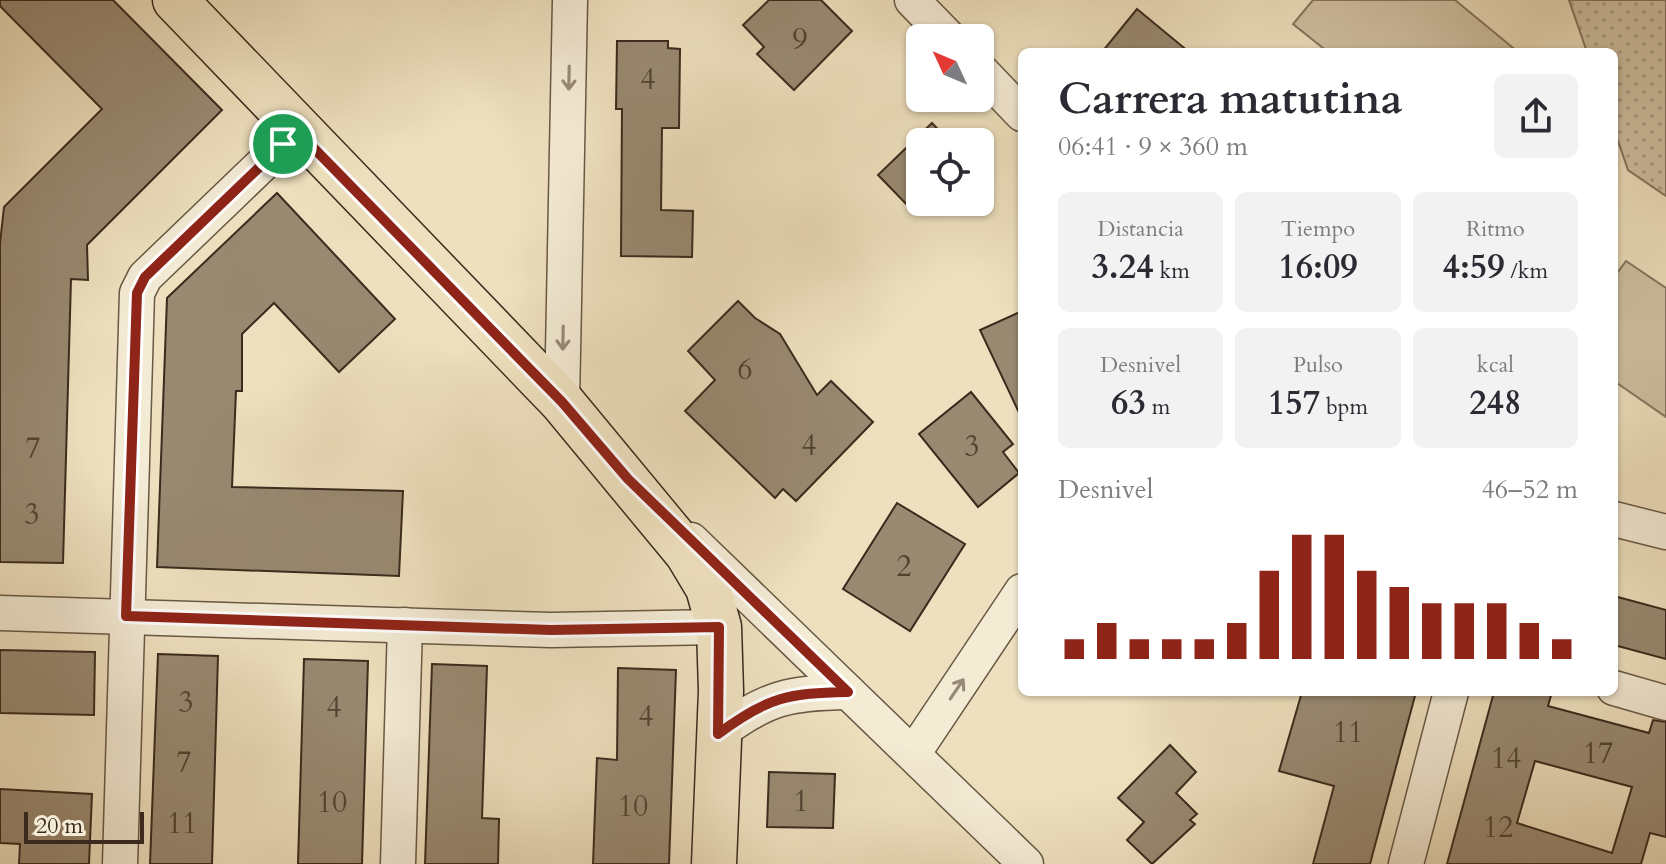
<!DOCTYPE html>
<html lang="es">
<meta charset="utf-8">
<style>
body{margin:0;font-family:Cardo,serif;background:#f2f2f3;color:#2b2b33;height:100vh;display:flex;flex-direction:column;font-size:30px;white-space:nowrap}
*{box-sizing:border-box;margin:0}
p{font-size:26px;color:#7c7c81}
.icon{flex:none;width:44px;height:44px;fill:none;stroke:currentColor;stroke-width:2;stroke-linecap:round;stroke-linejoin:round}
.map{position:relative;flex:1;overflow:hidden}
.details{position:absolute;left:1018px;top:48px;width:600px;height:648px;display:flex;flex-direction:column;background:#fff;border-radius:12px;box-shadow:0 2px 6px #0004}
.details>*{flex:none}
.needle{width:52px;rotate:314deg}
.fabs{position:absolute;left:906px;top:24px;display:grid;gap:16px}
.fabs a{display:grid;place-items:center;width:88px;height:88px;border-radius:12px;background:#fff;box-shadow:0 2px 6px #0004;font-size:40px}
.scale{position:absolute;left:24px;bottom:20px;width:120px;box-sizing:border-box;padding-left:8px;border:4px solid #3b2a1d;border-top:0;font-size:22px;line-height:28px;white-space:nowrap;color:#3b2a1d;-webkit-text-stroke:6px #f4ebd5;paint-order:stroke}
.pin{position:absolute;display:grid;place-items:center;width:68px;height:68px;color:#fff;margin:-34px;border:4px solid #fff;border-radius:50%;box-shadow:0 2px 8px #0007}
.round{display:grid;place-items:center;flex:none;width:84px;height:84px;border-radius:12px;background:#f2f2f3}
.headline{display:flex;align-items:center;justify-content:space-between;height:136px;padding:0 40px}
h1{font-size:44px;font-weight:800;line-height:60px}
.figures{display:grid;grid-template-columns:repeat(3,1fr);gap:12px;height:136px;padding:8px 40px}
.figures div{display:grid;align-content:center;border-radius:12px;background:#f2f2f3;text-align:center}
.figures b{font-size:34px;font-weight:800}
.figures small{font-size:22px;font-weight:400}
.figures p{font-size:22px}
.chart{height:224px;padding:16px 40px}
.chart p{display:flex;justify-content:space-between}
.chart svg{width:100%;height:144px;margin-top:8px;stroke:#8f2418;stroke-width:6}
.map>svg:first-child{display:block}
.grass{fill:#d0c1a3;stroke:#867660;stroke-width:2}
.park{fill:url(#park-dots);stroke:#867660;stroke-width:2}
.building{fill:#988971;stroke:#3b2a1d;stroke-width:2;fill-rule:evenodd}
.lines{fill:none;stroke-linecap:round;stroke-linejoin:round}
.street-casing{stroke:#685845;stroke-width:37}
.primary-casing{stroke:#3b2a1d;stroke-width:47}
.street{stroke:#f4ebd5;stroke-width:34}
.primary{stroke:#eee0be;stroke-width:44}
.oneway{stroke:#988a79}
.route-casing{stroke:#fff;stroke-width:16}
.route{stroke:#8f2418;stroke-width:10}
.labels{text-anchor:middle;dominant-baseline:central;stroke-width:7;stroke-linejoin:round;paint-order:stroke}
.number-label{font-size:30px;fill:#524232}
</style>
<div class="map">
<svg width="1666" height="864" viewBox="0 0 1666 864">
<defs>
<pattern id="park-dots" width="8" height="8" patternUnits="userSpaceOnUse" patternTransform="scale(2)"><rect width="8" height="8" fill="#d0c1a3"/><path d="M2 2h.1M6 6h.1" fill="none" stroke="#aa9d84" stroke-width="1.8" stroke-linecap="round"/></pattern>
</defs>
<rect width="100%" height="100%" fill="#eee0be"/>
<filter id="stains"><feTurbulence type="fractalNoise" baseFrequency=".0025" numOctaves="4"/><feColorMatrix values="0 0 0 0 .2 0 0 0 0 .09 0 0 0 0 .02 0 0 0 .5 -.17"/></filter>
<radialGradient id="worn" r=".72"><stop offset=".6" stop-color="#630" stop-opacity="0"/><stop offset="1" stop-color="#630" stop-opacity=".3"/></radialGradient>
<g class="grass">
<polygon points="1313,0 1455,0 1518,52 1328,52 1293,24"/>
<polygon points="1626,261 1666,288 1666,417 1614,381 1614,277"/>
</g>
<polygon class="park" points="1569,0 1666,0 1666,196 1628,170 1614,129 1614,52 1587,52"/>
<g class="building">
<polygon points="0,0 113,0 222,110 87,245 88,280 71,279 63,563 0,562 0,243 4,207 102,109 0,6"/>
<polygon points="769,0 821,0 852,31 794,90 757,54 764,47 743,25"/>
<polygon points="1137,9 1189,52 1102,52"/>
<polygon points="617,41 668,41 668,48 680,49 679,128 662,128 661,210 693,211 692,257 621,256 622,109 616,109"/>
<polygon points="932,123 948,140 953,135 960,142 920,142 920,202 929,202 916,214 878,175"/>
<polygon points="277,193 395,319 339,372 274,303 242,334 242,391 236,391 232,487 403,491 399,576 157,567 167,298"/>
<polygon points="738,301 755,318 780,334 817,395 831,381 873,422 796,501 783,489 775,498 685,411 715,380 688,351"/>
<polygon points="1022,311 1022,419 980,330"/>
<polygon points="971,392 1013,444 1003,452 1019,473 978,507 919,434"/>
<polygon points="897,503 965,544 910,631 843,589"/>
<polygon points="1614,596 1666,610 1666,659 1614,645"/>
<polygon points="0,650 95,652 94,715 0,713"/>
<polygon points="158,654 218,656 212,864 150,864"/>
<polygon points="304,659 368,661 362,864 298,864"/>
<polygon points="432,664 487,666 482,818 499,819 498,864 425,864"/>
<polygon points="618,668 676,670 669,864 593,864 597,758 617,760"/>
<polygon points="1302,692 1416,692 1370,864 1313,864 1334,786 1279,771"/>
<path d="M1494,692h58l-4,14 101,27 4,-13 13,2v115l-16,-4 -9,31h-194zM1535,761l97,26 -20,66 -95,-30z"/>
<polygon points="1170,745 1196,772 1176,793 1197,814 1190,820 1195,824 1152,864 1127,840 1144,822 1118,798"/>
<polygon points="769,772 835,774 833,828 767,827"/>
<polygon points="0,789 92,794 89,864 19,864 20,844 0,843"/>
</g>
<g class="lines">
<g class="street-casing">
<g id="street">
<polyline points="912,0 949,38"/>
<polyline points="980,70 1022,114"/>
<polyline points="562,402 570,0"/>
<polyline points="1614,519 1666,532"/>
<polyline points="691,540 1026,864"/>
<polyline points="0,613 551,630 719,627"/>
<polyline points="1614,688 1666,703"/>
<path d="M718,734c49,-37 71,-41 130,-42"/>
<polyline points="913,754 1022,591"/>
<polyline points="120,864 137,293 145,277 297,131"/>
<polyline points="398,864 405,625"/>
<polyline points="1406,864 1451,692"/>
</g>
</g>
<g class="primary-casing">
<polyline id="primary" points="175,0 562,402 687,553 708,588 719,627 721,691 714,864"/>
</g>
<use href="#street" class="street"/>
<use href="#primary" class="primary"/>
</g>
<defs><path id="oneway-shaft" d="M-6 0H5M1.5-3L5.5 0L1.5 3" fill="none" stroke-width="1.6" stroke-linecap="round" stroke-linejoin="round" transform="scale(2)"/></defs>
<g class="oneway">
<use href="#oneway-shaft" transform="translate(569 78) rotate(91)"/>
<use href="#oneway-shaft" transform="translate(563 338) rotate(91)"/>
<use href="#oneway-shaft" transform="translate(957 689) rotate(-56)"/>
</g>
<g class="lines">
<g class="route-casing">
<path id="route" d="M297,131l265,271 66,77 220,213c-59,1 -81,5 -130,42l1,-107 -168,3 -425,-14 11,-323 8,-16z"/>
</g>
<use href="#route" class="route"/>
</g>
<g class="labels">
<g class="number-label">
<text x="800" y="39">9</text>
<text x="648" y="79">4</text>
<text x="745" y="369">6</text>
<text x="809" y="445">4</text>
<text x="972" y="446">3</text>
<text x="33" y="448">7</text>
<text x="32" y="514">3</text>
<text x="904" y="566">2</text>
<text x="186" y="702">3</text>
<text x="334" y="707">4</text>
<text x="646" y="716">4</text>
<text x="1348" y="732">11</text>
<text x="1598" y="753">17</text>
<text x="1506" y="758">14</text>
<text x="184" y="762">7</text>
<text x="801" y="801">1</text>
<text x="332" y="802">10</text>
<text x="633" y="806">10</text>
<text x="182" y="823">11</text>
<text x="1498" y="827">12</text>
</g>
</g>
<rect width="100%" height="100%" filter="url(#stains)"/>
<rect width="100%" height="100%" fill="url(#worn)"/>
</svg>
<div class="fabs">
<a><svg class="needle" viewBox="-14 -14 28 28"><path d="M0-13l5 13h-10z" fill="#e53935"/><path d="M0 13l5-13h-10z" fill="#7c7c81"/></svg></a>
<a><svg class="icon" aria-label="locate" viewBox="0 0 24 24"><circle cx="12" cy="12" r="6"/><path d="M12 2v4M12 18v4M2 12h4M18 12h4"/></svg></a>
</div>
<div class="scale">20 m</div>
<div class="pin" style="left:283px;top:144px;background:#1e9e55"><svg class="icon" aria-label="arrive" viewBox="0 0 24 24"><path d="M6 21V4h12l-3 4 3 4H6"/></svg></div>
<section class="details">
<div class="headline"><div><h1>Carrera matutina</h1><p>06:41 · 9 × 360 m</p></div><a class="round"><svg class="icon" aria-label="share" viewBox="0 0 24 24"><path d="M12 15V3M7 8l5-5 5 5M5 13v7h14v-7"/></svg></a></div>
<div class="figures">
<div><p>Distancia</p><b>3.24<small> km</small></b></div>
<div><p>Tiempo</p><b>16:09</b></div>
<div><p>Ritmo</p><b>4:59<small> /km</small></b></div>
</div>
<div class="figures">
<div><p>Desnivel</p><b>63<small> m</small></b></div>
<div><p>Pulso</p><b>157<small> bpm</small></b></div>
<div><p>kcal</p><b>248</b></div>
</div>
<div class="chart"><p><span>Desnivel</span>46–52 m</p>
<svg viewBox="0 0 160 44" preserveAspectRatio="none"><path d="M5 44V38M15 44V33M25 44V38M35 44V38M45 44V38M55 44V33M65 44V17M75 44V6M85 44V6M95 44V17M105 44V22M115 44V27M125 44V27M135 44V27M145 44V33M155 44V38"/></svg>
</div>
</section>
</div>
